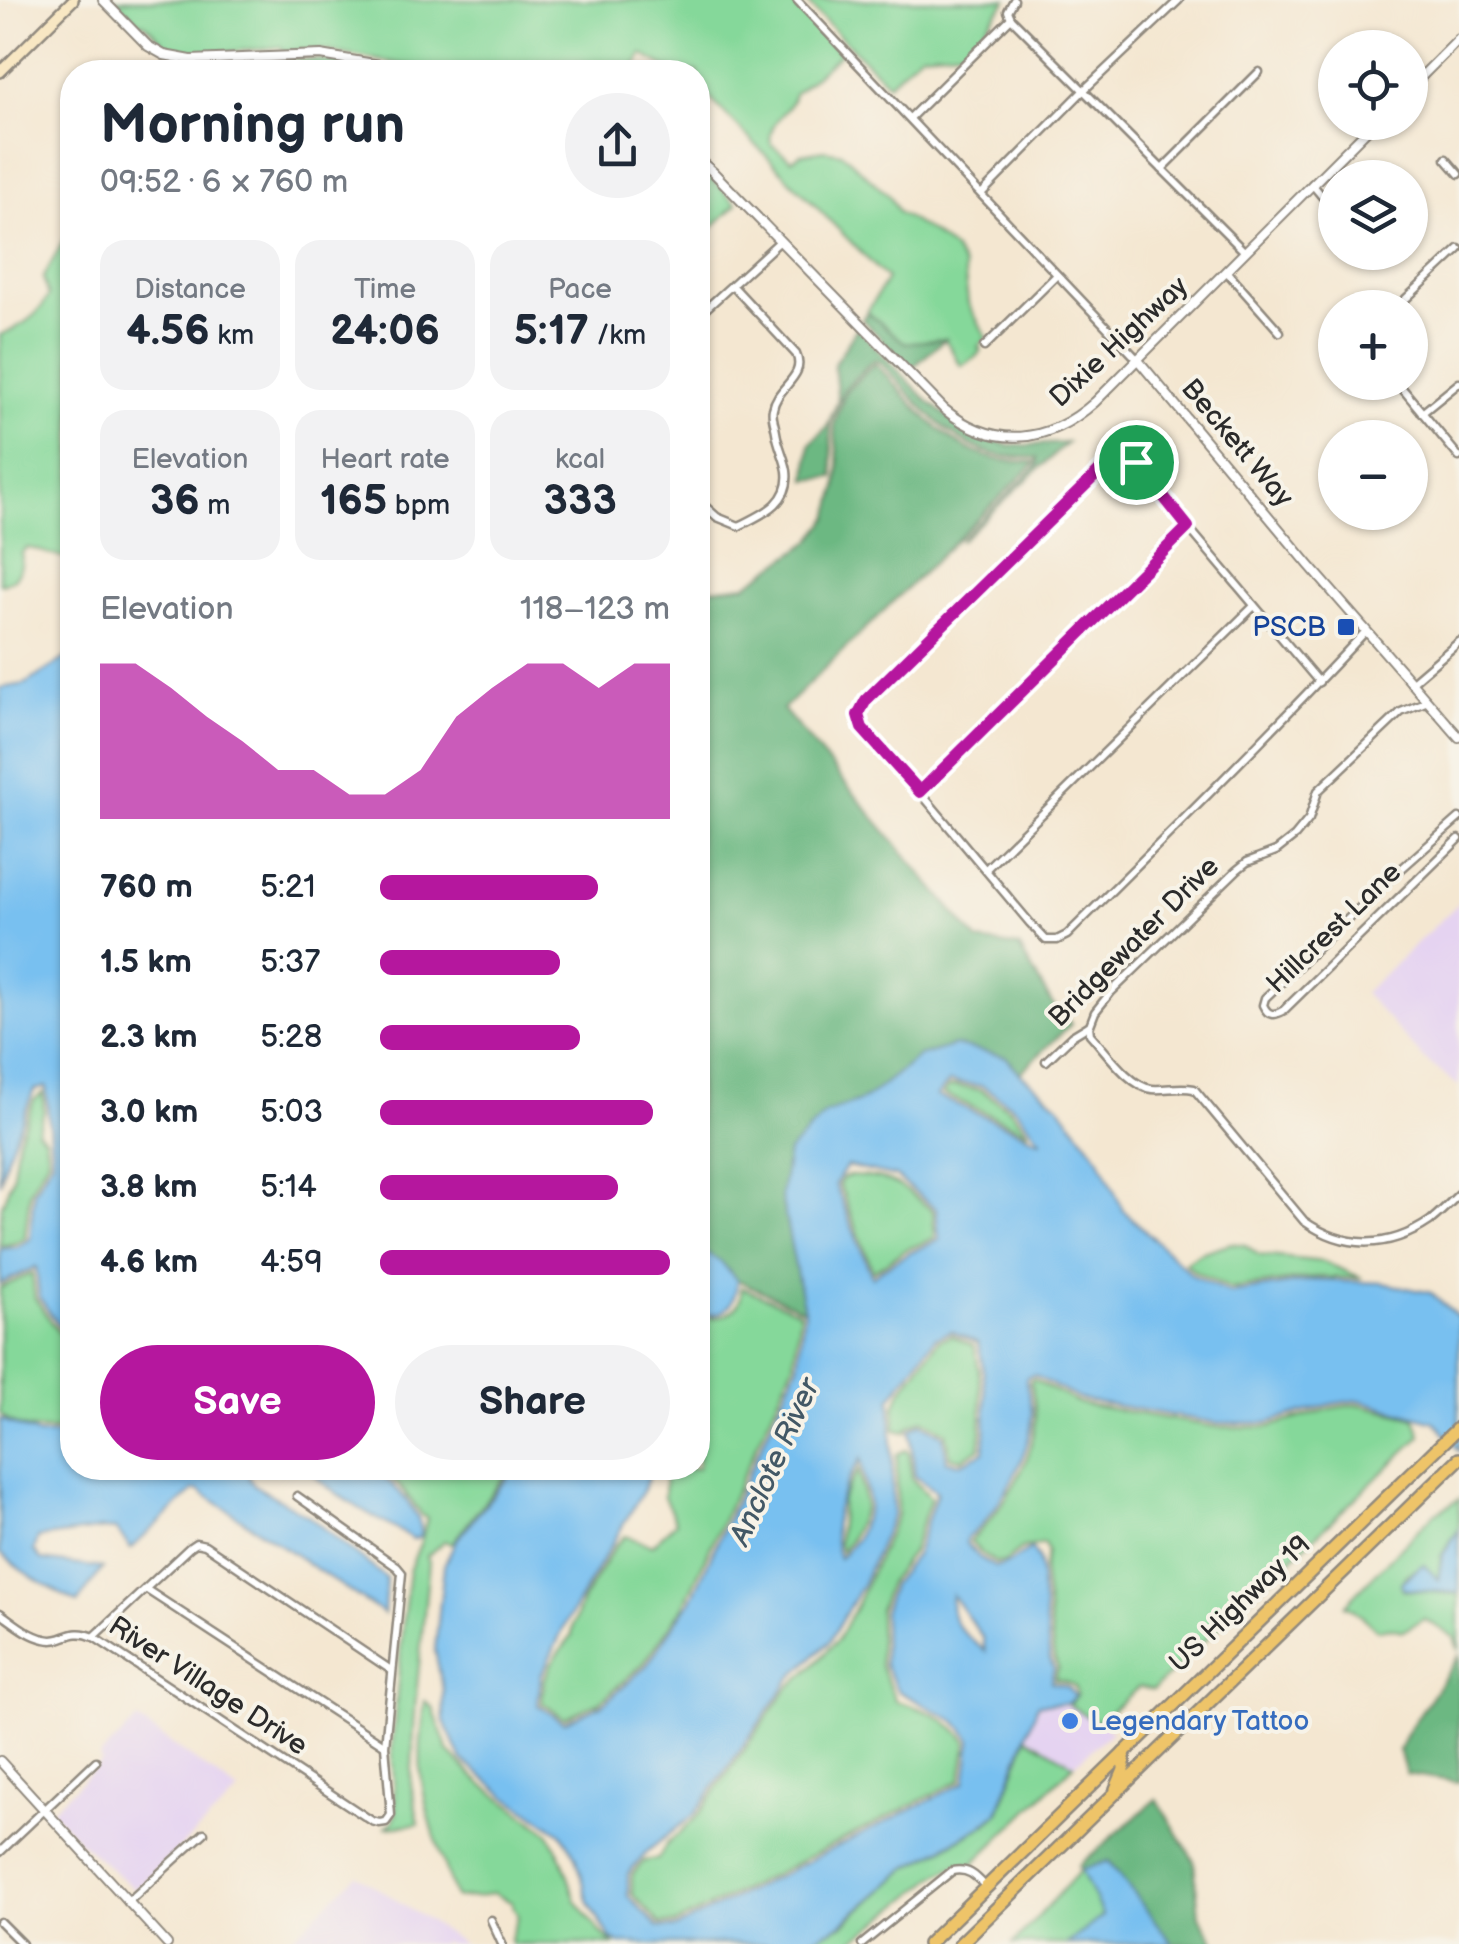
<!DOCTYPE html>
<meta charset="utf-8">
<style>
body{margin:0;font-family:"Balsamiq Sans",sans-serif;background:#f2f2f3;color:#1f2937;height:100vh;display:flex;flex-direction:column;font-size:38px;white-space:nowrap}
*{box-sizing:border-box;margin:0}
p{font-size:32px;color:#747a83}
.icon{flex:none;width:55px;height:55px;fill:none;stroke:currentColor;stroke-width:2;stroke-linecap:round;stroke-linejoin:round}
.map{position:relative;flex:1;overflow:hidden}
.sheet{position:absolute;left:60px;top:60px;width:650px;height:1420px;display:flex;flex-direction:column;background:#fff;border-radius:40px;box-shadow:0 2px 8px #0004}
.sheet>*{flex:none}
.buttons{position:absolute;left:1318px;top:30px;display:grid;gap:20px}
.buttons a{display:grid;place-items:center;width:110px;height:110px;border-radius:50%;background:#fff;box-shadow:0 2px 8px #0004;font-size:50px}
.pin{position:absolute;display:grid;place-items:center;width:85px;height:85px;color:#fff;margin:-42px;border:5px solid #fff;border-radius:50%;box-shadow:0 2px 10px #0007}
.round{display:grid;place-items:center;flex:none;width:105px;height:105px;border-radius:52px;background:#f2f2f3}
.headline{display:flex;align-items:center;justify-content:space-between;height:170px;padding:0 40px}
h1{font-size:55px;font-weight:600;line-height:75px}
.metrics{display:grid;grid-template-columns:repeat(3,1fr);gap:15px;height:170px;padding:10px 40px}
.metrics div{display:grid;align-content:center;border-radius:25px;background:#f2f2f3;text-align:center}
.metrics b{font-size:42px;font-weight:600}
.metrics small{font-size:28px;font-weight:400}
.metrics p{font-size:28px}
.chart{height:280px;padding:20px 40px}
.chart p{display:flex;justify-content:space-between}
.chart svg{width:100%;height:180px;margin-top:10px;fill:#b5179e;opacity:.7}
.button{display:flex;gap:20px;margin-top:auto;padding:20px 40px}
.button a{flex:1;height:115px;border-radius:60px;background:#b5179e;color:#fff;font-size:40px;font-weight:600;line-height:115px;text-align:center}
.button a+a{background:#f2f2f3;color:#1f2937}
ul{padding:0 40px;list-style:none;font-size:32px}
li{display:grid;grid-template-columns:160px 120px 1fr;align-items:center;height:75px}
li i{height:25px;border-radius:12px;background:#b5179e}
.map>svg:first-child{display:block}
.built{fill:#e5d3f1}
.green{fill:#85d89a;stroke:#588262;stroke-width:2.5}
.forest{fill:#6cb882;stroke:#4c7256;stroke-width:2.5}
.water{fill:#78c0f0;stroke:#52768e;stroke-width:2.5;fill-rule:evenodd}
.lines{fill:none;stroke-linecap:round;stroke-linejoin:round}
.minor-casing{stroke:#90897e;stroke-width:11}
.tertiary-casing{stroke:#90897e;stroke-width:12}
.secondary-casing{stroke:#90897e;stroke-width:14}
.trunk-casing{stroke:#90897e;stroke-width:16}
.minor{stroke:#fff;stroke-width:6}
.tertiary{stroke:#fff;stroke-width:8}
.secondary{stroke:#f8e7c3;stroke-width:9}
.trunk{stroke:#eec469;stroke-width:11}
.route-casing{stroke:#fff;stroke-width:20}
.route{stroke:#b5179e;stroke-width:12}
.transit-dot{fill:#1a4fb4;stroke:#f7f3e8;stroke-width:4}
.shop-dot{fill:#3f7fe0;stroke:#f7f3e8;stroke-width:4}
.labels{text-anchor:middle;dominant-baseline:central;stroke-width:8;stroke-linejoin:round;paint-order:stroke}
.street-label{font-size:28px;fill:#2b2b2b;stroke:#f7f3e8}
.transit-label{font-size:28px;fill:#164399;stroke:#f7f3e8;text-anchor:end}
.shop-label{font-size:28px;fill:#366cbe;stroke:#f7f3e8;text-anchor:start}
.water-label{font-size:30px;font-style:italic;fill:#425866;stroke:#f7f3e8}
</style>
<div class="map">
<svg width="1459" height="1944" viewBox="0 0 1459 1944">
<rect width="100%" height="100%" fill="#f7f3e8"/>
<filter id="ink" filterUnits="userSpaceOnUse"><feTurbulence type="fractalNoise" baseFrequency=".01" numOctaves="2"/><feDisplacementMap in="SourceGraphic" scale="20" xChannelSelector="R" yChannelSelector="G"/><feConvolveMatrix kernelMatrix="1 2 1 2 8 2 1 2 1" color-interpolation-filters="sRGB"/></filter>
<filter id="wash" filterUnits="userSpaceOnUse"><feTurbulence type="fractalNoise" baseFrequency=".0048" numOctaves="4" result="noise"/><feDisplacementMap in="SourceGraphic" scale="40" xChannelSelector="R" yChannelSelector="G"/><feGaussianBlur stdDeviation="2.25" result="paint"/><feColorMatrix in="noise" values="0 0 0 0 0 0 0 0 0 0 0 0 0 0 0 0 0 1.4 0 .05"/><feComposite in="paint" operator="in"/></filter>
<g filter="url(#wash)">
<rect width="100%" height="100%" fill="#f4e7d1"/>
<g class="built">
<polygon points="1459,903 1459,1086 1424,1059 1364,993"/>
<polygon points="1039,1705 1069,1705 1112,1731 1074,1765 1027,1737"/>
<polygon points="138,1720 239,1792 135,1890 79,1841 51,1810 102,1762 99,1757"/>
<polygon points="357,1875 464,1944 447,1944 443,1941 440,1944 285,1944"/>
</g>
<g class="green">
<path d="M115,0h675l51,53 -47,41c-4,20 -28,27 -23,50l21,16 9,-6 23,-4 18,3 47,43 10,17 30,18 24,18 11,18 4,36 19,35 -9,9 3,3 -5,7 -15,9 -16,-27 -40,4 -38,-31 20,-33 -189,-193v-14h-24l-32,-18 -8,18h-190l-123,-22 -39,1 -1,-4 -89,8 -19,-3 -29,-29 -3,1z"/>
<polygon points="804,0 1007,0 977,38 961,50 921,53 888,84"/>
<polygon points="283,60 320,60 397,72 285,72"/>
<polygon points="698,165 737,204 698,241"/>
<path d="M72,225v304l-6,4 6,13v10c-16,5 -28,-7 -45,-8l-5,4c0,18 -3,28 -22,32v-249c22,-9 37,-18 49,-39l-6,-18z"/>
<polygon points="955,1086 981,1090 1011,1110 1029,1132 943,1094 949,1087"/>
<polygon points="43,1093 44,1111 37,1131 45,1138 48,1159 30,1191 25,1238 16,1243 0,1246 2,1205 12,1179 18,1139 34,1100"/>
<path d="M849,1176c43,0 51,9 84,35l2,27 -30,12 -32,21 -34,-87 4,-6z"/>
<polygon points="1231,1243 1245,1245 1259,1255 1324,1262 1362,1278 1316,1277 1231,1289 1194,1271 1185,1263 1200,1253"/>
<path d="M32,1273l3,25 31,45 6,4v82c-23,2 -55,4 -72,-16v-125z"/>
<path d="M741,1287l59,25 -6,52 -111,243 -39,56 -44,39 -36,16 -22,-15 2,-23 7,-16 21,-28 1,-11 9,-24 33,-55 10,-10 27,9 24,-23 -12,-25 1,-29h33v-150c21,3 46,-6 43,-31z"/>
<path d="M951,1335l23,11c8,30 9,71 6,102l-19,11 -11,-2 -4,-25 -24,-13 -14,8 -2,5 -11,-2v-23l5,-14 39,-53z"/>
<path d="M1033,1379l45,24 138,24h52l65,-19 25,-4 57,14 6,18 -268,254 -14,-3 -42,35 -28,-17 8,-10c-1,-12 -11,-14 -22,-16l3,-12 -4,-9 -11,-89 4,-17 -3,-9 -23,6 -17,13 -8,1 -15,-10 -11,-12c31,-28 68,-85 65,-129 0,-11 -3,-21 -5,-31z"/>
<path d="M906,1450l3,3 3,26 19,19 -19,54 -22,29 -11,29 1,55 16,36c28,8 52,16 71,41l-6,38 -286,144h-15l-28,-30v-19l12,-14 14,-2 8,-14 31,-28 90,-128 25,-22 26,-28 19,-35 40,-89v-61z"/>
<path d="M372,1468h139l-59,75 -8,-2 -17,15 2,6 -13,135 -5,87 8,40 -34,3 8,-5 3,-8 -4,-65 12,-136 5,-42 13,-32 5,-21 -5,-2c-12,-17 -29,-44 -50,-48z"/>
<polygon points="859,1469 865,1506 850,1540 841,1551 838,1543 842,1499"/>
<polygon points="1459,1499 1459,1528 1441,1556 1438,1581 1425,1565 1406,1575 1401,1583 1403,1590 1459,1594 1459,1651 1454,1637 1424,1619 1403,1631 1390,1628 1378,1630 1352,1608 1345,1605 1433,1515"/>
<path d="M425,1701l8,7 15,43 32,32 68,49 14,27 14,42 27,34 11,9h-103l-1,-6 8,-22 -7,-14 -18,-9 -15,4 -23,1c-12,-38 -27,-76 -33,-116 -4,-26 0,-55 3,-81z"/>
<polygon points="1027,1737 1074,1765 971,1866 956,1865 936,1876 869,1929 847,1944 803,1944 844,1924 907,1869 984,1826 999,1813"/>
<polygon points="1081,1870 1103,1916 1067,1944 1013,1944"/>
</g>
<g class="forest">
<polygon points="867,312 905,343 945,339 911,369 862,319"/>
<path d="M857,328l72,74 36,28 45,16 57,-3 -107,98 78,-76 -1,-7c-13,-1 -28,0 -40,-3 -50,-11 -85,-60 -119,-95h-5l-29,29 -14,35 4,53 -27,3 3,-36 17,-17 11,-26 -4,-37z"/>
<path d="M875,363c34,35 70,86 122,96 12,3 26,2 39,3l-253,247 195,232 41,6 32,55 20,22 -51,49 -14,-16 -122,28 -19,14 -39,14 -37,39 -8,44 23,114 -67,-30 -17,-19 -22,-13v-668l13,9 35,-4 64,-43 19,-24 8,-30 2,-21 -5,-42 12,-34z"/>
<polygon points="1459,1655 1459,1782 1406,1774 1399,1750 1406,1734"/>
<polygon points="1157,1799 1194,1861 1199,1916 1216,1944 1172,1944 1109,1861 1081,1870 1078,1866"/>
</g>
<g class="water">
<polygon points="72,654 72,1262 70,1275 72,1279 72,1341 69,1340 39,1297 36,1267 0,1284 0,1249 17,1247 30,1239 34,1191 52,1160 46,1087 34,1090 7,1156 0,1183 0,688 25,684"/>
<path d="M955,1045l51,12 14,16 39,32 41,54 23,51 69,65 38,18 85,-13 68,3 48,10 28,25v133l-24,-29 -76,-22 -27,4 -65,19h-50l-138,-24 -45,-24 -7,2 -1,4c2,10 5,21 6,32 1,37 -35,104 -65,125l-1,5 13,14 16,10c15,-1 23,-13 37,-18l6,9 12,101 4,9 -3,14 16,4 8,10 -7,7 -30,1 -40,108 -15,13 -76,43 -66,56 -24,13 -23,7h-174l-9,-5 -22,-36 -13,-47 -15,-23 -55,-37 -44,-36 -18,-38 -1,-32 -8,-40 9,-85 11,-23 60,-74h137l-9,23 -75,128 -27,57 -3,29 26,17 38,-17 45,-40 44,-65 107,-235 6,-55 -23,-114 7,-44 38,-39 39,-14 54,-43zM949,1082l33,4 32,21 28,34 -105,-45zM847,1166l49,11 40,32 3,31c-24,10 -47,20 -67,37l-37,-93zM951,1331l27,12c9,35 9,73 6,109l-23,11 -14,-2 -4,-26 -22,-12 -11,7 5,46 22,16 -21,62 -23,29 -10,28 1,54 14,26 59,31 14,18 -6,42 -290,146 -17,-1 -30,-31v-22l21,-24 45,-35 97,-137 38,-36 34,-59 30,-69 -2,-116 44,-60zM861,1459l8,47 -13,33 -17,19c-13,-35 3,-70 22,-99zM952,1595l31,43 2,13c-20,-17 -38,-26 -33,-56z"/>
<path d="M698,1248l22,13 17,19c-1,25 -14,40 -39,33z"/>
<polygon points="0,1419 39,1435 72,1433 72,1468 250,1468 249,1478 254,1485 308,1516 386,1578 384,1614 198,1490 193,1491 131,1549 116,1530 103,1529 38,1538 34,1551 41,1560 103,1568 77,1603 33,1578 0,1553"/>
<path d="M309,1468l68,4c17,12 47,43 44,64l-8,3c-28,-17 -88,-46 -104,-71z"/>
<polygon points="1459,1529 1459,1593 1404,1589 1401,1583 1421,1566 1425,1565 1438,1580 1442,1556"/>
<polygon points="1108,1861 1173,1944 1067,1944 1103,1916 1081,1870"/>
</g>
</g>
<g filter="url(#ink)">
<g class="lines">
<g class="minor-casing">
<g id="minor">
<polyline points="797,0 1138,360"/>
<polyline points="1011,18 1245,252"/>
<polyline points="910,118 1011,18 1008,11 1014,0"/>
<polyline points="1446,159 1459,174"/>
<polyline points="1162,169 1259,72"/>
<polyline points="1312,184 1335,212"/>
<polyline points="982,193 1084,90 1179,0"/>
<polyline points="1370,252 1374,256"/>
<polyline points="1226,271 1280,332"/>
<polyline points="732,285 780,241"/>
<polyline points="1396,308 1459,249"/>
<path d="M698,316l34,-31 64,69c11,23 -19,32 -23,55 -2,6 2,16 3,23 2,14 9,26 11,39 4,32 -24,43 -48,55l-22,-9 -19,-17"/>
<polyline points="984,347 1057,275"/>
<polyline points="1397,382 1459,457"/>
<polyline points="1422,413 1459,383"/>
<path d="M1319,682l-131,-155 -52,-65 -13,-6 -9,1 -248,243 -8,15 5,13 57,64 110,131 16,17h11l10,-5c101,-100 202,-200 299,-304"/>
<polyline points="1411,683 1459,642"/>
<polyline points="920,792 1188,527"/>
<path d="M1459,818l-68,60 -126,120 -2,7c5,11 11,11 21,5l175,-171"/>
<polyline points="986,869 1254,606"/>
<path d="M1089,1026l1,8c15,16 40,53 62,55 14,1 28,-3 42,0l110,132c41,29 85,28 126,0 10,-8 20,-18 29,-27"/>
<polyline points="1046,1061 1072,1036 1090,1025 1095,1012 1111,992 1237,870 1247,862 1276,851 1295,836 1309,819 1318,791 1401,712 1428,701"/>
<polyline points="147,1590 384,1745"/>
<path d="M0,1613c13,9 29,23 45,26 19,5 25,-13 49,-2l278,184 7,2 7,-1 5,-7 -6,-69 17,-173 -5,-6 -100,-71"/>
<polyline points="94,1637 190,1547 196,1543 205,1545 391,1670"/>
<polyline points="0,1852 96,1761"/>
<polyline points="128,1902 204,1833"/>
<polyline points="491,1920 502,1944"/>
<polyline points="0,1922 22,1944"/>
<path d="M862,1944l90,-73c16,-3 23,4 33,15"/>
</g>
</g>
<g class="tertiary-casing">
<g id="tertiary">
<polyline points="103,0 148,46 164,55 191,60 321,55 421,72"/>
<polyline points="1410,88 1459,39"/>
<path d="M698,159l15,13 231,237c50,41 104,35 151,-7l280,-280"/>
<polyline points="1138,360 1309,565 1459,737"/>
<polyline points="0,1761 167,1944"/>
</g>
</g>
<g class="secondary-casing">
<polyline id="secondary" points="0,72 73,0"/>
</g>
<g class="trunk-casing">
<g id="trunk">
<polyline points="1116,1789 1124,1770 1124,1753"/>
<polyline points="928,1944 1459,1427"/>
<polyline points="960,1944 1459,1459"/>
</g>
</g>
<use href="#minor" class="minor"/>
<use href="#tertiary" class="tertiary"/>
<use href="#secondary" class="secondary"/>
<use href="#trunk" class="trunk"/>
</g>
</g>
<g class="lines" filter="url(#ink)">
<g class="route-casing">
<polygon id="route" points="1123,456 1136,462 1188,527 920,792 862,728 858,715 866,700 1114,457"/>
</g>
<use href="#route" class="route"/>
</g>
<rect class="transit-dot" x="1336" y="617" width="20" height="20" rx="5"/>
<circle class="shop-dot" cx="1070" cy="1721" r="10"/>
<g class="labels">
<g class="street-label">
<text transform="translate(1119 342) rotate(-43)">Dixie Highway</text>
<text transform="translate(1237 443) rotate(50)">Beckett Way</text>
<text transform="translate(1334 928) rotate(-44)">Hillcrest Lane</text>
<text transform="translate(1134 942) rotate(-45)">Bridgewater Drive</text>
<text transform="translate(1240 1604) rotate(-44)">US Highway 19</text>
<text transform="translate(208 1686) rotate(33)">River Village Drive</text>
</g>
<g class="transit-label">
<text x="1326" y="627">PSCB</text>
</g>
<g class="shop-label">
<text x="1090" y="1721">Legendary Tattoo</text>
</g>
<g class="water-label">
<text transform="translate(775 1462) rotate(-66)">Anclote River</text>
</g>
</g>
</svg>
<div class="buttons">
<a><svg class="icon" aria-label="locate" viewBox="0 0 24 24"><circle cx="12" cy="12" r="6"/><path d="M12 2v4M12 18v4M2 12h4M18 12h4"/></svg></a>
<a><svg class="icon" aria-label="layers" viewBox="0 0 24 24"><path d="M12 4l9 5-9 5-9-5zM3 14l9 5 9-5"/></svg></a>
<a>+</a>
<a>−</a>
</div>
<div class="pin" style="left:1136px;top:462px;background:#1e9e55"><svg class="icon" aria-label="arrive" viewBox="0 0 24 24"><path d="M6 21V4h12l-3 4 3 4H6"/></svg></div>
<section class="sheet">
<div class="headline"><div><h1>Morning run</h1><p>09:52 · 6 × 760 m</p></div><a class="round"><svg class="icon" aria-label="share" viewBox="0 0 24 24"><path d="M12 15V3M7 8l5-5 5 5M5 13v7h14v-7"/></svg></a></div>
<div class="metrics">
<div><p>Distance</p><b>4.56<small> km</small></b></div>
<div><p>Time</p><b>24:06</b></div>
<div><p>Pace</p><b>5:17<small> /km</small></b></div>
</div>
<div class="metrics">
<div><p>Elevation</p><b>36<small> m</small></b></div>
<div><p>Heart rate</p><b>165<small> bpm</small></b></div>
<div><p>kcal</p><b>333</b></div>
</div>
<div class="chart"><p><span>Elevation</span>118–123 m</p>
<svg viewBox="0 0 160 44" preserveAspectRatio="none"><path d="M0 44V6L10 6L20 12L30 19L40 25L50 32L60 32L70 38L80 38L90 32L100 19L110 12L120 6L130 6L140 12L150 6L160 6V44z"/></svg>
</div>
<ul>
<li><b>760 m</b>5:21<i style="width:75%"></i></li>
<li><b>1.5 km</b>5:37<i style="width:62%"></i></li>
<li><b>2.3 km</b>5:28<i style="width:69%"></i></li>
<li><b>3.0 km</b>5:03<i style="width:94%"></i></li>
<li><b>3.8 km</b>5:14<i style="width:82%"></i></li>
<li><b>4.6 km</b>4:59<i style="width:100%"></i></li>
</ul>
<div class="button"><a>Save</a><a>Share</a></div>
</section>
</div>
